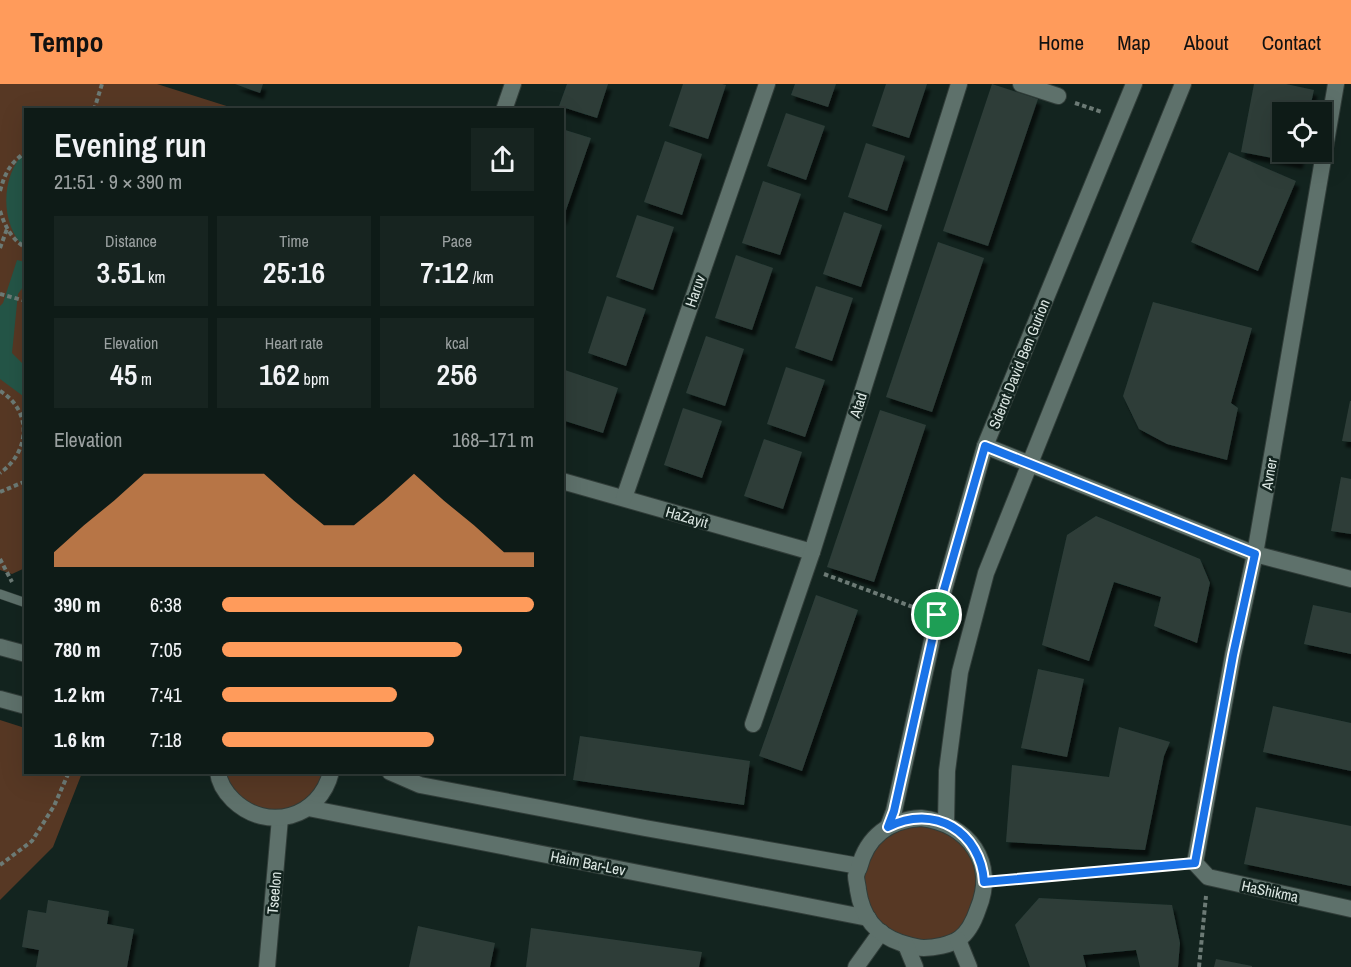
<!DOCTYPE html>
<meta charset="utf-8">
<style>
body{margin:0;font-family:"Archivo Narrow",sans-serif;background:#172420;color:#f1f3f6;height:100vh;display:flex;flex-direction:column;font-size:22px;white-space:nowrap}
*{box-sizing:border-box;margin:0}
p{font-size:20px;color:#9ba1a1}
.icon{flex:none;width:33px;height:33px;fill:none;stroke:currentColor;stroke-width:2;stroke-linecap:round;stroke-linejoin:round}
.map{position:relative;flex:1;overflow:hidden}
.side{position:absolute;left:24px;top:24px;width:540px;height:666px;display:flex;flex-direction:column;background:#0e1b17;border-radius:0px;box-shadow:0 6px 24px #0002,0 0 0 2px #2e3936}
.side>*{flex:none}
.tools{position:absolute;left:1272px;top:18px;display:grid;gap:12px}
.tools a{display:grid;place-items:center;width:60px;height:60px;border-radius:0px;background:#0e1b17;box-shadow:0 6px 24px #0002,0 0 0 2px #2e3936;font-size:30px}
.pin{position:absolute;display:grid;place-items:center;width:51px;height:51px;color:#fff;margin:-26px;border:3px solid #fff;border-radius:50%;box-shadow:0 2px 6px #0007}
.round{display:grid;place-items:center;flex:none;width:63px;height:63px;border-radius:0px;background:#172420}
.overview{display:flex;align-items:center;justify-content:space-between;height:102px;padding:0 30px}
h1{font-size:33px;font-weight:600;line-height:45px}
.stats{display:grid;grid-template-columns:repeat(3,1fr);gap:9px;height:102px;padding:6px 30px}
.stats div{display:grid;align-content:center;border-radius:0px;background:#172420;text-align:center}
.stats b{font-size:30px;font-weight:600}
.stats small{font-size:16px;font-weight:400}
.stats p{font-size:16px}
.chart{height:168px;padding:12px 30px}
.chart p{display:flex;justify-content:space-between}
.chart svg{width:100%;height:108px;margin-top:6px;fill:#ff9b5b;opacity:.7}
ul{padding:0 30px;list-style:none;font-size:20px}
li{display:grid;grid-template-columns:96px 72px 1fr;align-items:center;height:45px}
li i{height:15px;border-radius:8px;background:#ff9b5b}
header{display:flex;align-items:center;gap:36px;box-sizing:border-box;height:84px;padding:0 30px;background:#ff9b5b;color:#111}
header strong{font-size:28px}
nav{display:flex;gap:33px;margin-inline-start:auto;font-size:21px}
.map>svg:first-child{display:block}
.green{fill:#573824}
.water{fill:#245547}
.building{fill:#2d3e39;filter:url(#shadow)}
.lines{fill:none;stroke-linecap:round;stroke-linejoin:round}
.service-casing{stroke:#313d39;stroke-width:10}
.minor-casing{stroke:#313d39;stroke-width:18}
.tertiary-casing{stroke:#313d39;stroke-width:18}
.path{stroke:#6c7a75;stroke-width:4;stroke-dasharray:4.5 3;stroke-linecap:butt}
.service{stroke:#5e716b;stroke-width:9}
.minor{stroke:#5e716b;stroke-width:16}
.tertiary{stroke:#5e716b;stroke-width:16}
.route-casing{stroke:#fff;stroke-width:12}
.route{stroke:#1a73e8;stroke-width:8}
.labels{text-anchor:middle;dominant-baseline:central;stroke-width:5;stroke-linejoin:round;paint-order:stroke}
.street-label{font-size:15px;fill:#dce7e3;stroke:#13241f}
</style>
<header>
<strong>Tempo</strong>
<nav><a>Home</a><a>Map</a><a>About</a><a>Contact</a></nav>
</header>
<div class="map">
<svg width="1351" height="883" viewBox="0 0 1351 883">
<defs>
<filter id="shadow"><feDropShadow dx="3.5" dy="6" stdDeviation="1.5" flood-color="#0009"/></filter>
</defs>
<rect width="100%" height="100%" fill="#13241f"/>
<g class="green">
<polygon points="0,0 157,0 236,25 26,26 25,484 12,490 0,486"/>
<polygon points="0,636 25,644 26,688 82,689 53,763 0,816"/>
<polygon points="221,689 330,689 295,729 243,722"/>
<polygon points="915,738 962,753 982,794 968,841 940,858 903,857 872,835 861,803 873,760"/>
</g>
<g class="water">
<path d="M25,68v96c-25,-23 -25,-72 0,-96z"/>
<polygon points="17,176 25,178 25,200 18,210 12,269 25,282 25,310 23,312 0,295 0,222 3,219"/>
</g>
<g class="building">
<polygon points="235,0 263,0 260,9"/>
<polygon points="567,0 608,0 597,34 559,22"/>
<polygon points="683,0 722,0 726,1 708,55 669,42"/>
<polygon points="795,0 836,0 828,23 791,11"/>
<polygon points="886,0 927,0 909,54 872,42"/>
<polygon points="992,0 1038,15 988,162 943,147"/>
<polygon points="1254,0 1286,0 1314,6 1309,28 1282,28 1282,68 1302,68 1299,79 1241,68"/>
<polygon points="786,29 825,42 806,96 767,82"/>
<polygon points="562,45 591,54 563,135 562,135"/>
<polygon points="665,57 702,70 682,131 644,118"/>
<polygon points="866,59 905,72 887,127 848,113"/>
<polygon points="1229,68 1296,97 1258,187 1191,158"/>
<polygon points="763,97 801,110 780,171 742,159"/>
<polygon points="844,128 882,141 861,203 823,190"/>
<polygon points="637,131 674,143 653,206 616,193"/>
<polygon points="938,158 984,174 932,328 886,313"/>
<polygon points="736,171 773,184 752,246 715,234"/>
<polygon points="816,202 853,214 832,277 795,264"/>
<polygon points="607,212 646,225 626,282 588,269"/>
<polygon points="1153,218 1252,244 1231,319 1238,324 1227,376 1167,360 1139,345 1123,312"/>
<polygon points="706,252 744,265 725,322 686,309"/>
<polygon points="786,283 825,296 805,353 767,340"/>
<polygon points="562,285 618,304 603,349 562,336"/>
<polygon points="1350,317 1351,317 1351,358 1342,357"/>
<polygon points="683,324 722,337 702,394 664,381"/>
<polygon points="880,326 926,341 874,498 827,483"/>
<polygon points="764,355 802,368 783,425 744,412"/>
<polygon points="1341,393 1351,395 1351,450 1331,447"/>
<polygon points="1096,432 1200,475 1210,499 1197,559 1154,542 1161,513 1114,498 1089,577 1042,561 1067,451"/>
<polygon points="816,511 858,526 802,687 759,672"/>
<polygon points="1313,521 1351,529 1351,570 1304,560"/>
<polygon points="1038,585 1084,595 1067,673 1021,664"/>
<polygon points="1273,622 1351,639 1351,687 1263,668"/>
<polygon points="1119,643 1170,658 1164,672 1145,766 1006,758 1012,681 1109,693"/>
<polygon points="580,652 750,677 744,721 573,696"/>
<polygon points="1256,723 1351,742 1351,802 1244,780"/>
<polygon points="1039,814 1172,821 1180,859 1178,883 1140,883 1136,866 1083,871 1086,883 1030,883 1015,841"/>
<polygon points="48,816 109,827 107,840 134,845 127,883 36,883 39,866 22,863 28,826 46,829"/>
<polygon points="418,842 495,859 490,883 409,883"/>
<polygon points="531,844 702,868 699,883 526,883"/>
<polygon points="1216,875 1252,882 1252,883 1214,883"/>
</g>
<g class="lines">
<g class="service-casing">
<polyline id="service" points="0,510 26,519"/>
</g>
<g class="minor-casing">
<g id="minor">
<polyline points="1021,0 1058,12"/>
<polyline points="1336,0 1255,470 1233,571 1195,779 1208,793 1351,825"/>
<polyline points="504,26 513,0"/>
<polyline points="562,397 812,468"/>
<polyline points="624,414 767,0"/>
<polyline points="753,640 812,468 959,0"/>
<polyline points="267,883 280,734"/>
<polyline points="856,883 881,848"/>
</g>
</g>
<g class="tertiary-casing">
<g id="tertiary">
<polyline points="985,362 1255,470 1351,495"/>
<polyline points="0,563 26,570"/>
<polyline points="0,615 26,622"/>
<path d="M218,688c1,11 8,21 15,28 34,33 87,18 98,-28"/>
<polyline points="390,688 420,701 645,744 859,782"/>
<polyline points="308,724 868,834"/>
<path d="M921,734c48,6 76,45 57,91 -4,12 -9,23 -19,30 -9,6 -25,9 -35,9 -8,0 -16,-3 -23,-5 -26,-9 -39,-26 -43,-53 0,-4 -2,-9 -2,-14 0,0 2,-8 3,-8 8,-32 31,-48 62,-50z"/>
<polyline points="946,740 947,687 960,588 986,489 1101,202 1183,0"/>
<polyline points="888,743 894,727 941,516 985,362 1134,0"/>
<polyline points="958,856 969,883"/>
<polyline points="906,861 915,883"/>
</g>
</g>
<g class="path">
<polyline points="1075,19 1102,28"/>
<polyline points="94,26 102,0"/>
<path d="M0,107c5,-18 10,-28 26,-39"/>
<path d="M0,127c5,15 11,28 26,37"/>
<polyline points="0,164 7,145"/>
<polyline points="0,210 26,217"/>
<path d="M0,307c33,20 30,61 0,82"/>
<polyline points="0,408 26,397"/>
<polyline points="0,475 12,498"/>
<polyline points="824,490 921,526"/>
<polyline points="0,781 32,757 54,722 69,688"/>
<polyline points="1003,797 1178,781"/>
<polyline points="1199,883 1206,812"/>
</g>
<use href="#service" class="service"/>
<use href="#minor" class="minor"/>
<use href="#tertiary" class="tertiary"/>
</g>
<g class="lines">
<g class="route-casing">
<path id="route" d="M985,362l270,108 -22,101 -38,208 -211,19c-3,-50 -50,-79 -96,-55l6,-16 47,-211z"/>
</g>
<use href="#route" class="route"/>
</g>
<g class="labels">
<g class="street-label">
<text transform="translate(695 207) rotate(-71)">Haruv</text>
<text transform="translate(1019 280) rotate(-68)">Sderot David Ben Gurion</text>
<text transform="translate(858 321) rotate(-72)">Atad</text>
<text transform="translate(1269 390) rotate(-80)">Avner</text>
<text transform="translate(687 433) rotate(16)">HaZayit</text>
<text transform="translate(588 779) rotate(11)">Haim Bar-Lev</text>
<text transform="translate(1270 807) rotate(12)">HaShikma</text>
<text transform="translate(274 809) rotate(-85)">Tseelon</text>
</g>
</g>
</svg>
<div class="tools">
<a><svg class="icon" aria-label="locate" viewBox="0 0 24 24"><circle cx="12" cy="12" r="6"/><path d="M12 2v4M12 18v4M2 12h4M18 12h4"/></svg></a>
</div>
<div class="pin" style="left:937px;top:531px;background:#1e9e55"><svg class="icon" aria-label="arrive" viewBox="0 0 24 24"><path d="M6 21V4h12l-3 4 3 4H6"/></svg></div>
<section class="side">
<div class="overview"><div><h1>Evening run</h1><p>21:51 · 9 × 390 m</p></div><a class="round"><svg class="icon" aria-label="share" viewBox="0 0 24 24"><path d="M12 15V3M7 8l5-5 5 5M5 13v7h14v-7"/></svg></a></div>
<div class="stats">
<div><p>Distance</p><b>3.51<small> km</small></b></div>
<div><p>Time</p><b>25:16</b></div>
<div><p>Pace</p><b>7:12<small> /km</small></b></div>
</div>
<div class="stats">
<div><p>Elevation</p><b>45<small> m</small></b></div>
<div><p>Heart rate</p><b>162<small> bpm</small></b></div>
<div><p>kcal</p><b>256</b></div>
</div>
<div class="chart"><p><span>Elevation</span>168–171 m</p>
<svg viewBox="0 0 160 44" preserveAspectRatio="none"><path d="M0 44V38L10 27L20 17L30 6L40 6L50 6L60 6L70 6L80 17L90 27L100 27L110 17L120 6L130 17L140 27L150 38L160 38V44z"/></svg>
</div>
<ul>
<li><b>390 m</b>6:38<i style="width:100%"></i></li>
<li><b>780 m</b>7:05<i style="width:77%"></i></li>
<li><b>1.2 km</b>7:41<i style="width:56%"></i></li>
<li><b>1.6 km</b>7:18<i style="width:68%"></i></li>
</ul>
</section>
</div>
